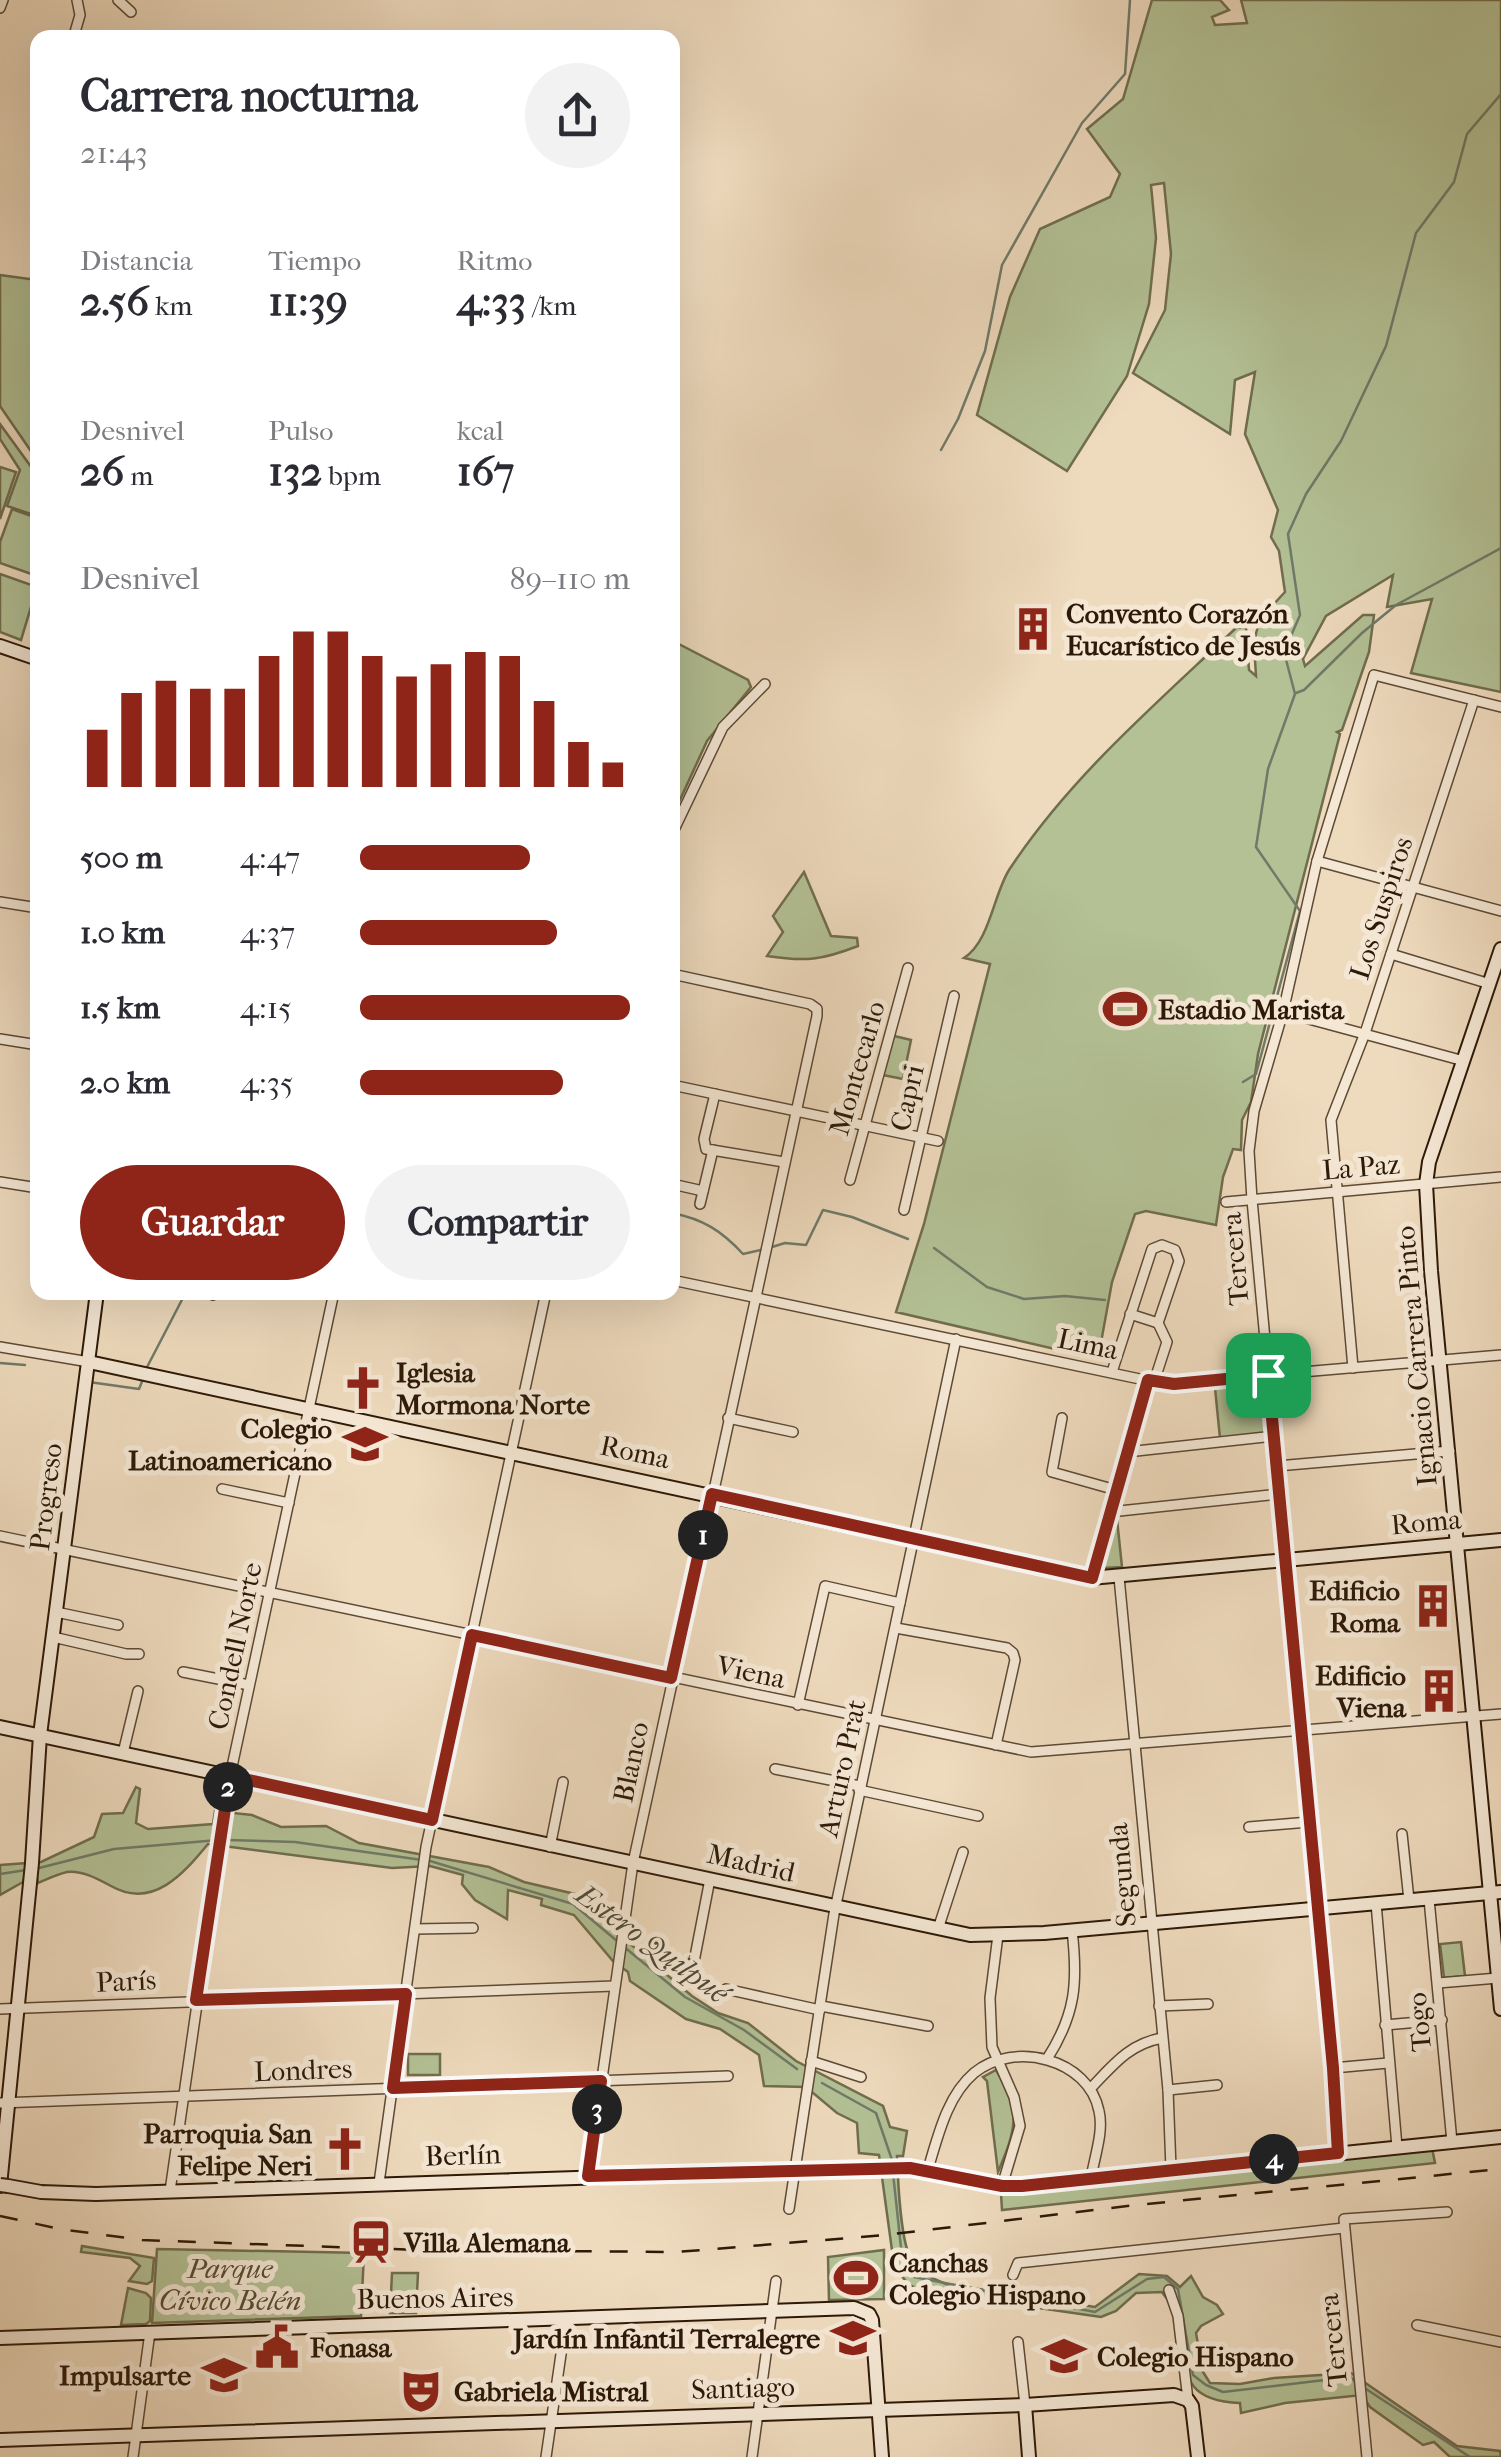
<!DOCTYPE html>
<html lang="es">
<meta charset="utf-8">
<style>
body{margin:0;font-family:"IM FELL French Canon",serif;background:#f2f2f3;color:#2b2b33;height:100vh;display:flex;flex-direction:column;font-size:38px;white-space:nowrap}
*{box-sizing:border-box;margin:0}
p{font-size:32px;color:#7c7c81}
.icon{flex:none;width:55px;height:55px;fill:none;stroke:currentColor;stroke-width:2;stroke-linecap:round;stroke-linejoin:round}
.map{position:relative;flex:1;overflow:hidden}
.panel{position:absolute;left:30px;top:30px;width:650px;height:1270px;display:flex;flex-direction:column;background:#fff;border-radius:20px;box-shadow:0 10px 40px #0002}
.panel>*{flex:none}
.pin{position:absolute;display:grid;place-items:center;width:85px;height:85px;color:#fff;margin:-42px;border-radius:20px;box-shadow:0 5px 15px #0006}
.km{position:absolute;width:50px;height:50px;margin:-25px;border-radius:50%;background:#222;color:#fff;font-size:28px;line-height:50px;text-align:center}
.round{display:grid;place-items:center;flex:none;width:105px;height:105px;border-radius:52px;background:#f2f2f3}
.overview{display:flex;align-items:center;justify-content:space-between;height:170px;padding:0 50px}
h1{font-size:45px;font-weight:700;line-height:75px}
.figures{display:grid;grid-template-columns:repeat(3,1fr);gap:15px;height:170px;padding:10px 50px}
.figures div{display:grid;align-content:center}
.figures b{font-size:42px;font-weight:700}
.figures small{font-size:28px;font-weight:400}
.figures p{font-size:28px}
.chart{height:280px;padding:20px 50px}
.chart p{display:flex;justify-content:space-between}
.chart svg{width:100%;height:180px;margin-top:10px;stroke:#8f2418;stroke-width:6}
.button{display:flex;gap:20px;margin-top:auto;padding:20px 50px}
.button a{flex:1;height:115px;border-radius:60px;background:#8f2418;color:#fff;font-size:40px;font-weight:700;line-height:115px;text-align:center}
.button a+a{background:#f2f2f3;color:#2b2b33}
ul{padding:0 50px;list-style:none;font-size:32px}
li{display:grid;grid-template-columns:160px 120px 1fr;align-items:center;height:75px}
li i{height:25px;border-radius:12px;background:#8f2418}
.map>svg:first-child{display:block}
.green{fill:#b3c195;stroke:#706d4e;stroke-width:2.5}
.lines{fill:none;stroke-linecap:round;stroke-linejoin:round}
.stream{stroke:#6f7a69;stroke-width:2.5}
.street-casing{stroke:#5d4934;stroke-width:12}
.secondary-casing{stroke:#2d1907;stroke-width:16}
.street{stroke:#f4e7d4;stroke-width:9}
.secondary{stroke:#f4e7d4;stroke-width:12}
.rail{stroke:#2d1907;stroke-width:2.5;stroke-dasharray:18 18;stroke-linecap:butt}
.secondary-bridge-casing{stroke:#2d1907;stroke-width:16;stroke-linecap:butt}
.secondary-bridge{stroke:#f4e7d4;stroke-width:12}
.route-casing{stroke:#fff;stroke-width:20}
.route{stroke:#8f2418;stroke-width:12}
.labels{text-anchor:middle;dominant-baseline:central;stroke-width:10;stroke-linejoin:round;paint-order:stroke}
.poi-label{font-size:28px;font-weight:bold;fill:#2d1907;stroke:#f4e7d4;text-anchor:start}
.street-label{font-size:28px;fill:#2d1907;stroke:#f4e7d4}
.park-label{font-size:28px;font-style:italic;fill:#554b32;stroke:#f4e7d4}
.water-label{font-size:30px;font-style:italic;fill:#4e4a38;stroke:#f4e7d4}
</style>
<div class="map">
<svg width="1501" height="2457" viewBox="0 0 1501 2457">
<rect width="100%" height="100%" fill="#eedabd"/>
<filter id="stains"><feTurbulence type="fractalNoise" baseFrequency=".002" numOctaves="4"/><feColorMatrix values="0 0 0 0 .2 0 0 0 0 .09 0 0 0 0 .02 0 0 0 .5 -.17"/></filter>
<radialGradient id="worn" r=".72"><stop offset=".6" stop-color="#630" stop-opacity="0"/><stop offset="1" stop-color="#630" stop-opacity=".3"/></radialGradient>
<g class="green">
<path d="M1152,0h68l9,10 -17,7 3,8 32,-2 -6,-23h260v692l-90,-19 21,-74 -45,8 6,-32 -67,41 -23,43 2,7 58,-51h11l-5,37 -27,78 -5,2 3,2 -82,320 -7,48 -9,18 -1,30 -8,-1 -10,28 -7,48 -70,-14 -11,3 -23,68 -14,77 -202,-47 28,-88 66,-260 -26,-6c26,-17 29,-62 45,-88 61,-93 147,-166 227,-242l10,-1 3,43 7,6c-3,-46 -4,-49 29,-84l-6,-41 -8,-14 7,-27 -33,-76 10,-62 -20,8 -5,54 -97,-61 32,-63 6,-56 -7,-71 -13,2 5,53 -7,66 -22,72 -60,95 -90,-56 33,-118 30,-68 70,-32 10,-23 -33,-45 36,-30z"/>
<polygon points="0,275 37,280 37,460 0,406"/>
<polygon points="0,424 37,475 37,516 7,506 20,470 0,439"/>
<polygon points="0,467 16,472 0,519"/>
<polygon points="12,509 37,518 37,576 0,563 0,542"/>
<polygon points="0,574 37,587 21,640 0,632"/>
<polygon points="673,641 748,680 751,687 707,741 673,815"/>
<path d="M804,872l27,64 26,2 1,8c-36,14 -52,16 -91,10l16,-24 -10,-16z"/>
<polygon points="886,1034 911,1040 903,1079 878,1074"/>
<polygon points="1262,1384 1266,1433 1220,1438 1215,1388"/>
<polygon points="1117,1519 1122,1567 1103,1568"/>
<path d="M136,1787l4,2 -4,34 12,6 65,-5 2,-13 37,4 29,12 45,-1 33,17 130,24 35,15 51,12 28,16 26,33 63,53 26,17 30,10 48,38 87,45 7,21 17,4 -4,25h-6c1,24 3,87 15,105 7,12 22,18 34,23l149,23 44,-33 28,2 13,11 11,-11 12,21 14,8 6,9 -22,12 -5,7 7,39 7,11 30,1 34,-6 77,-5 106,73 43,5 1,6h-51l-16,-15 -11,3 -53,-38 -8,-12 -77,8 -44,10 -1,-10c-71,-3 -48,-45 -65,-91 -2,-6 -9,-14 -13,-20l-26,1 -20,18 -15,6 -181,-26 -13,-8 -13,-18 -15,-110 -20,-2 -2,-30 -20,-10 -31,-26 -42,-1 -5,-31 -39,-26 -34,-10 -56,-38 -2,-9 -15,-11 -39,-46 -33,-10 1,-6 -34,-9 -1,29 -32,-19 -13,-16 1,-9 -33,-9 -38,2 -184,-24c-24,29 -55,66 -97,42 -13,-7 -29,-16 -44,-14 -9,2 -20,7 -29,11l-1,-5 -13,1 -1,3 -23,13v-30l41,-3 53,-25 8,-23 21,-1z"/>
<polygon points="1461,1942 1465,1976 1444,1978 1440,1944"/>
<rect x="408" y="2054" width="32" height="21"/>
<path d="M996,2070c26,42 20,59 2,102l-11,-91 -4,-4z"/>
<polygon points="1432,2148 1435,2163 1002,2210 1001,2194"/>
<polygon points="82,2246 154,2258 152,2281 147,2284 129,2281 140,2266 130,2258 81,2252"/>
<polygon points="157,2249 364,2253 361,2316 152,2323"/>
<polygon points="884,2250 884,2299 829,2300 828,2257"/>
<polygon points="392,2273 418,2273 416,2313 390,2313"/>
<polygon points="128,2288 146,2293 151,2298 150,2321 146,2324 121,2325"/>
</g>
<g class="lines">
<g class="stream">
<polyline points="941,450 958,419 985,351 1002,265 1082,123 1125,74 1130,0"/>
<polyline points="1296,693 1304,690 1362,633 1396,605 1501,548"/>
<polyline points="1243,1082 1256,1074 1300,911 1256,847 1268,769 1295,694 1284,652 1300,615 1288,534 1306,494 1341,441 1386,346 1416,233 1454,182 1467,134 1501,94"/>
<path d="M672,1213c31,6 50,18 71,41l22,-5"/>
<polyline points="772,1247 785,1243 806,1245 823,1210 852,1217 908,1239"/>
<polyline points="934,1248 987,1287 1024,1299 1065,1296 1105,1300"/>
<polyline points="0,1363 25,1365"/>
<polyline points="145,1371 186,1292"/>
<polyline points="89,1382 139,1389 143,1379"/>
<polyline points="226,1840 295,1842 422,1860"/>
<polyline points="430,1861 573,1904 617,1941"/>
<polyline points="39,1868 114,1849 218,1840"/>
<polyline points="0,1874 26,1870"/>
<polyline points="623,1946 685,1997 744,2030 797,2069"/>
<polyline points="822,2083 876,2113 892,2160"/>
<polyline points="893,2173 902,2257 914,2277 1095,2312 1147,2279 1164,2277 1178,2289 1193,2375 1206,2385 1223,2392 1350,2377 1356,2382"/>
<polyline points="1363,2387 1470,2457"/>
</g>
<g class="street-casing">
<g id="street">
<polyline points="118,0 131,12"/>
<polyline points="0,8 3,0"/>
<polyline points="75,32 80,15 77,0"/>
<polyline points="672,834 723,727 765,684"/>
<polyline points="1317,861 1501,911"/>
<polyline points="0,902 38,908"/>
<polyline points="1391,954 1490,984"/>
<polyline points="1283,1012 1464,1061"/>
<polyline points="0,1039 38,1045"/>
<polyline points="672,1085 938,1141"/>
<polyline points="715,1094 704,1139 706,1149 784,1162"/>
<polyline points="850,1180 908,968"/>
<polyline points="0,1182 38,1188"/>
<polyline points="672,1184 703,1191"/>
<polyline points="1226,1202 1501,1177"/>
<polyline points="700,1204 713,1150"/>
<polyline points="904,1210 954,996"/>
<polyline points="672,1280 1154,1382 1173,1383 1501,1355"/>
<polyline points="213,1295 214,1292"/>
<polyline points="1130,1314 1158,1323"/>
<polyline points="0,1347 89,1362"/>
<polyline points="1353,1368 1331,1120 1365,1033 1474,700"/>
<polyline points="1112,1372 1152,1249 1162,1245 1175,1250 1179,1261 1158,1323 1167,1342 1154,1382"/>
<polyline points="728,1418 793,1432"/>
<polyline points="1062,1418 1052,1472 1116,1490"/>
<polyline points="1127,1452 1275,1436"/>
<polyline points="1277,1466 1450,1451"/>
<polyline points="222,1489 289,1503"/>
<polyline points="1110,1512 1279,1494"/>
<polyline points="0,1536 1031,1752 1501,1714"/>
<polyline points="1119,1577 1168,2090 1171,2169"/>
<polyline points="1091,1578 1148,1380"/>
<polyline points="56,1612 118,1625"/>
<polyline points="896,1628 1007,1648 1013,1653 1015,1660 996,1745"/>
<polyline points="53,1637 126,1654 139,1654"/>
<polyline points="183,1672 249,1685"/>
<polyline points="798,1705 825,1586 900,1603"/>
<polyline points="123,1753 138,1691"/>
<polyline points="775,1769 860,1786"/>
<polyline points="859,1790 978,1816"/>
<polyline points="1249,1827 1309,1822"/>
<polyline points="1402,1834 1409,1900"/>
<polyline points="550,1847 563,1782"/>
<polyline points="1429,1899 1452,2142"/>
<polyline points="1376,1903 1397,2147"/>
<polyline points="415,1929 473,1928"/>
<polyline points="938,1929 963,1852"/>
<polyline points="998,1935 990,1998 992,2047 1014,2097 1020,2126 1002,2186"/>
<polyline points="692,1972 710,1879"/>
<polyline points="1438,1983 1498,1978"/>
<polyline points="726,1989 820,2010"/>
<polyline points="821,2006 928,2026"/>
<polyline points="1159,2006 1208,2004"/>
<polyline points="0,2009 614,1986"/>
<polyline points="1385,2025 1442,2020"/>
<path d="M1047,2059c29,-45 31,-77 25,-129"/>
<polyline points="811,2061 861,2077"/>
<polyline points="1333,2068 1388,2063"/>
<path d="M1091,2088c22,-23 38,-44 71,-50"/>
<polyline points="1168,2090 1217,2085"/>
<polyline points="0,2103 728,2076"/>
<polyline points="1338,2153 1333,2068 1252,1200 1249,1151 1254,1111 1283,1012 1317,861 1374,675 1501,707"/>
<path d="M928,2169c10,-33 19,-73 46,-96 40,-33 115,-14 125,38 5,22 -5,46 -8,68"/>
<polyline points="588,2176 633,1863 817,1016 817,1009 810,1004 672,974"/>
<polyline points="379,2183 426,1847 546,1292"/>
<polyline points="170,2191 230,1776 334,1292"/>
<polyline points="789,2209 834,1914 956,1339"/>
<polyline points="1013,2275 1018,2263 1344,2228"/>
<polyline points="1169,2290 1178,2316 1188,2400"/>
<polyline points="1417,2325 1501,2342"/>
<polyline points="1018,2342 1025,2405"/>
<polyline points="133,2457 150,2332"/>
<polyline points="546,2457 566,2320"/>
<polyline points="752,2457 776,2281"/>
<polyline points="1367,2457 1344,2219 1447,2212"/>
</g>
</g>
<g class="secondary-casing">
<g id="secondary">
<polyline points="0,646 38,659"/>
<polyline points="1501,949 1429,1162 1426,1184 1431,1271 1501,2009"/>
<polyline points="89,1362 1091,1578 1501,1540"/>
<polyline points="0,1727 970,1935 1044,1933 1501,1892"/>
<polyline points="0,2186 32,1863 40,1735 97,1292"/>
<polyline points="8,2186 41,2192 96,2194 910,2167 1002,2186 1022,2186 1501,2137"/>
<polyline points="0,2338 854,2308 869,2314 872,2320 882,2457"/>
<polyline points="1025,2405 1029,2457"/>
<polyline points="0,2440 1025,2405 1174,2395 1188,2400 1192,2406 1198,2457"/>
</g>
</g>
<use href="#street" class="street"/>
<use href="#secondary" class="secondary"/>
<polyline class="rail" points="0,2216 60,2229 142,2240 418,2250 677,2252 885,2235 1136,2205 1501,2169"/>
<g class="secondary-bridge-casing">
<polyline id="secondary-bridge" points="0,2185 8,2186"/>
</g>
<use href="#secondary-bridge" class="secondary-bridge"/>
</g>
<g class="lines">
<g class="route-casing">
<polygon id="route" points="1268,1375 1333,2068 1338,2153 1022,2186 1002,2186 910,2168 588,2176 601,2081 393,2088 406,1994 196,2000 230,1776 432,1820 472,1635 671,1678 712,1494 1092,1578 1148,1380 1174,1384"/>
</g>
<use href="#route" class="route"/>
</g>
<defs>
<g id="building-bare" transform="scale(3.45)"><path d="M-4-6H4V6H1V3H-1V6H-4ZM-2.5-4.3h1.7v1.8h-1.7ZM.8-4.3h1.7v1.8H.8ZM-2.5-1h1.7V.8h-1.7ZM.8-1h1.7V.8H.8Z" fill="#8f2418" stroke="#f4e7d4" stroke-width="2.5" paint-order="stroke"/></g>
<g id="stadium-bare" transform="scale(3.45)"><path d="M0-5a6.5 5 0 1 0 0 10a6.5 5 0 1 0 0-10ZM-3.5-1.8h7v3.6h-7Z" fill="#8f2418" stroke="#f4e7d4" stroke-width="2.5" paint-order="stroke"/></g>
<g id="church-bare" transform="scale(3.45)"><path d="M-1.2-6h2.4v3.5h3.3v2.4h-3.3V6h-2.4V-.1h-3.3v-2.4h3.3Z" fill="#8f2418" stroke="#f4e7d4" stroke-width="2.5" paint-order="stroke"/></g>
<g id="school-bare" transform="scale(3.45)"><path d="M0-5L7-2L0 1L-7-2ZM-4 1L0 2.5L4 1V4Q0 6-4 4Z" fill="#8f2418" stroke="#f4e7d4" stroke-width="2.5" paint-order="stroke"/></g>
<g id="station-bare" transform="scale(3.45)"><path d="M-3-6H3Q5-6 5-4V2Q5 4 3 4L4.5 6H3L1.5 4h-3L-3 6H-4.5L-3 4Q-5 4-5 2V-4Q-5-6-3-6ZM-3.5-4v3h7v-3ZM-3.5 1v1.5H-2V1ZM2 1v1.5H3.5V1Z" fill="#8f2418" stroke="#f4e7d4" stroke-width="2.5" paint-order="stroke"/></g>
<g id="civic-bare" transform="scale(3.45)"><path d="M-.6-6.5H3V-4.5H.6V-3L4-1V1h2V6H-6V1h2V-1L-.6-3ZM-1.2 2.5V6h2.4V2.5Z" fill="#8f2418" stroke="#f4e7d4" stroke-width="2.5" paint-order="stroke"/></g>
<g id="theatre-bare" transform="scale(3.45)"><path d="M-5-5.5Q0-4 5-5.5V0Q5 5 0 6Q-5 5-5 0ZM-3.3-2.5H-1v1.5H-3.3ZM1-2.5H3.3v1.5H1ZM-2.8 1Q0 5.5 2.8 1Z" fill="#8f2418" stroke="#f4e7d4" stroke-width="2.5" paint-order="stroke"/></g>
</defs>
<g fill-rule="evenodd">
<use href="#building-bare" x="1033" y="629"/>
<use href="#stadium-bare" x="1125" y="1009"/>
<use href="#church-bare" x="363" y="1388"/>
<use href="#school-bare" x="365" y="1444"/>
<use href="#building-bare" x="1433" y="1606"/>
<use href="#building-bare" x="1439" y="1691"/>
<use href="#church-bare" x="345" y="2149"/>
<use href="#station-bare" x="371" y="2242"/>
<use href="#stadium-bare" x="856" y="2278"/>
<use href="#school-bare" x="853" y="2338"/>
<use href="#civic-bare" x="277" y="2347"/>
<use href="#school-bare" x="1064" y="2356"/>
<use href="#school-bare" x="224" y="2375"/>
<use href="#theatre-bare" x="421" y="2391"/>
</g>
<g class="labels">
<g class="poi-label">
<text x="1066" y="613">Convento Corazón<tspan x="1066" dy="32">Eucarístico de Jesús</tspan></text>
<text x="1158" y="1009">Estadio Marista</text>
<text x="396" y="1372">Iglesia<tspan x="396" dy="32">Mormona Norte</tspan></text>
<text x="332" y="1428" text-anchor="end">Colegio<tspan x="332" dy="32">Latinoamericano</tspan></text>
<text x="1400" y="1590" text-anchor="end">Edificio<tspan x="1400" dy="32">Roma</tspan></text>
<text x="1406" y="1675" text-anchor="end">Edificio<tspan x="1406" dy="32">Viena</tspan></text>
<text x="312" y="2133" text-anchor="end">Parroquia San<tspan x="312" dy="32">Felipe Neri</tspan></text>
<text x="404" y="2242">Villa Alemana</text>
<text x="889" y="2262">Canchas<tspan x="889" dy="32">Colegio Hispano</tspan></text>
<text x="820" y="2338" text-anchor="end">Jardín Infantil Terralegre</text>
<text x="310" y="2347">Fonasa</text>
<text x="1097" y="2356">Colegio Hispano</text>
<text x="191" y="2375" text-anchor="end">Impulsarte</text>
<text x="454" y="2391">Gabriela Mistral</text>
</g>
<g class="street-label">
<text transform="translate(1381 908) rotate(-72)">Los Suspiros</text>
<text transform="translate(857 1068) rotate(-74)">Montecarlo</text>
<text transform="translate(907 1098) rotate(-77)">Capri</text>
<text transform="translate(1361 1167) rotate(-5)">La Paz</text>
<text transform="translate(1235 1259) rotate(-95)">Tercera</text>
<text transform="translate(1088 1344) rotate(12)">Lima</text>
<text transform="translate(1416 1356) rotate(-95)">Ignacio Carrera Pinto</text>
<text transform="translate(635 1452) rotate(12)">Roma</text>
<text transform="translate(46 1497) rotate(-83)">Progreso</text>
<text transform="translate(1426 1522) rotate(-5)">Roma</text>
<text transform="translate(235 1646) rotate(-78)">Condell Norte</text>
<text transform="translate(751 1672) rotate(12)">Viena</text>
<text transform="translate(631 1762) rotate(-78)">Blanco</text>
<text transform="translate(842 1768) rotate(-78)">Arturo Prat</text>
<text transform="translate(751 1863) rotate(13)">Madrid</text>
<text transform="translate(1122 1875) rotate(-95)">Segunda</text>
<text transform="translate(126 1981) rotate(-3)">París</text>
<text transform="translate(1419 2022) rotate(-95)">Togo</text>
<text transform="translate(303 2070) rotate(-2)">Londres</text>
<text transform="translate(463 2155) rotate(-2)">Berlín</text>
<text transform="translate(435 2298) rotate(-1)">Buenos Aires</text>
<text transform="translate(1333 2340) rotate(-96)">Tercera</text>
<text transform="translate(743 2388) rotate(-2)">Santiago</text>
</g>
<g class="park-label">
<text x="230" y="2268">Parque<tspan x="230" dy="32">Cívico Belén</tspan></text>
</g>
<g class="water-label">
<text transform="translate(652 1944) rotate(36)">Estero Quilpué</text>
</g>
</g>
<rect width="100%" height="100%" filter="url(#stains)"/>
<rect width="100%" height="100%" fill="url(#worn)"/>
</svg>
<div class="pin" style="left:1268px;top:1375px;background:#1e9e55"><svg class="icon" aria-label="arrive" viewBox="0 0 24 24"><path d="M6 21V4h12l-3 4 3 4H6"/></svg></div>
<b class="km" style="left:703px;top:1535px">1</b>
<b class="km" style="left:228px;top:1787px">2</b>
<b class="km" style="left:597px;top:2109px">3</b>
<b class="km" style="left:1274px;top:2159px">4</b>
<section class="panel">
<div class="overview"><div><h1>Carrera nocturna</h1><p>21:43</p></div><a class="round"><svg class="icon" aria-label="share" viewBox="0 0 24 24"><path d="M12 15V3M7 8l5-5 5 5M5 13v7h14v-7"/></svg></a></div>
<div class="figures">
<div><p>Distancia</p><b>2.56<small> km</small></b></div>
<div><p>Tiempo</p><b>11:39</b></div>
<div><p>Ritmo</p><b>4:33<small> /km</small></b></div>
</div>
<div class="figures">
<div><p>Desnivel</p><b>26<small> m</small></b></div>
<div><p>Pulso</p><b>132<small> bpm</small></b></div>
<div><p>kcal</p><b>167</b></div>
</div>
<div class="chart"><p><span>Desnivel</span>89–110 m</p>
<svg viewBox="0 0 160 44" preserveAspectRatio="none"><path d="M5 44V30M15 44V21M25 44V18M35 44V20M45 44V20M55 44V12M65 44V6M75 44V6M85 44V12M95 44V17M105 44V14M115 44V11M125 44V12M135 44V23M145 44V33M155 44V38"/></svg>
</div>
<ul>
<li><b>500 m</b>4:47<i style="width:63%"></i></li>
<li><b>1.0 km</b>4:37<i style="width:73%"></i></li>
<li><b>1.5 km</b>4:15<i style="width:100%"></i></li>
<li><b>2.0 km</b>4:35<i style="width:75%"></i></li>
</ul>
<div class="button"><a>Guardar</a><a>Compartir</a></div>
</section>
</div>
